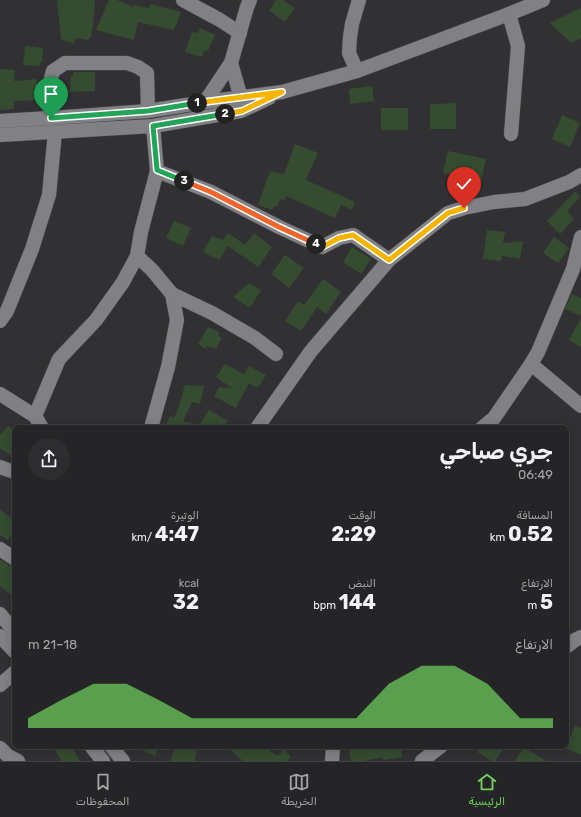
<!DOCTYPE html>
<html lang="ar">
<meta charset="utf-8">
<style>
body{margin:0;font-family:Rubik,Cairo,sans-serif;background:#2d2d2f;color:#f1f3f6;direction:rtl;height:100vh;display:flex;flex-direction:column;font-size:15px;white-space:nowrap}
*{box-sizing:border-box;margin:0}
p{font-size:13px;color:#a3a5a7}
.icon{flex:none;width:22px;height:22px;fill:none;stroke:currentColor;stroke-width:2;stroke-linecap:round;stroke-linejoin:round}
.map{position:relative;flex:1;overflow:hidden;direction:ltr}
.panel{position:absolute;left:12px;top:425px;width:557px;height:324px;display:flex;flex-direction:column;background:#252527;border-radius:8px;box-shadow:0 2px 10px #0003,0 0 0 1px #424244;direction:rtl}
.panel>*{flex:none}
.pin{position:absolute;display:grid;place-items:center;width:34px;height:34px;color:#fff;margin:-41px -17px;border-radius:50% 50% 50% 0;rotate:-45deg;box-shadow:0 0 4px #0007}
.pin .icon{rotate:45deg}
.km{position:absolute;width:20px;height:20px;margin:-10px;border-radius:50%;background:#222;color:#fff;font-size:11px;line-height:20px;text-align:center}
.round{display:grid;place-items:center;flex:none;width:42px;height:42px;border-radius:21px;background:#2d2d2f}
.summary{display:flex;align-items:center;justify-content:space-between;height:68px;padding:0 16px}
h1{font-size:22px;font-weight:700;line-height:30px}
.figures{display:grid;grid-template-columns:repeat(3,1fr);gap:6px;height:68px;padding:4px 16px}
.figures div{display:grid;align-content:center}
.figures b{font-size:20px;font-weight:700}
.figures small{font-size:11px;font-weight:400}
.figures p{font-size:11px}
.chart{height:112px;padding:8px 16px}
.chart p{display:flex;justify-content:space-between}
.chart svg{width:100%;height:72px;margin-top:4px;fill:#71d35e;opacity:.7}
.tab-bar{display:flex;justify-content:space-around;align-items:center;height:56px;border-top:1px solid #424244;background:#252527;font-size:11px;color:#a3a5a7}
.tab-bar a{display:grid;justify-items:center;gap:2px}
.tab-bar .current{color:#71d35e}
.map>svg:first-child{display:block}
.building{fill:#354c31}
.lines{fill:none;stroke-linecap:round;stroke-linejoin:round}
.minor-casing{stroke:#4e4e50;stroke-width:15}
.minor{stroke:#818084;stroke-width:14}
.split-1-casing{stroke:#fff;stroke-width:8}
.split-2-casing{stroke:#fff;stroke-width:8}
.split-3-casing{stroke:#fff;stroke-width:8}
.split-4-casing{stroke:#fff;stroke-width:8}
.split-5-casing{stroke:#fff;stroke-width:8}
.split-1{stroke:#22a559;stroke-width:5}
.split-2{stroke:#f5b400;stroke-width:5}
.split-3{stroke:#22a559;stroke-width:5}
.split-4{stroke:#f0652b;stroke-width:5}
.split-5{stroke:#f5b400;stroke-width:5}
</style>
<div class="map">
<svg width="581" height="761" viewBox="0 0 581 761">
<rect width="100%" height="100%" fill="#313134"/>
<g class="building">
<polygon points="57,0 95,0 93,29 92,29 91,37 87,40 76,38 74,44 61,39"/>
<polygon points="109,0 117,0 134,7 134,5 149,8 150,4 181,12 174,30 138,22 134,40 96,30"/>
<polygon points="276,0 283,0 295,8 285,22 269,11"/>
<polygon points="581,8 581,38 571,43 550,23"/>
<polygon points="200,28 215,35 208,51 205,50 201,57 185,52 192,32 198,33"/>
<polygon points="25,46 43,48 42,62 40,62 39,66 23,65"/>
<polygon points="0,69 15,70 14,81 37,79 37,100 14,101 14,109 0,110"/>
<polygon points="73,72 95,72 95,91 70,92 71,76 73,75"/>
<polygon points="372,86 374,101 350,104 349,89"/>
<polygon points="456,103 456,129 430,129 430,104"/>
<rect x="381" y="108" width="27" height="22"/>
<polygon points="562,115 580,123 570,147 552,139"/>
<polygon points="295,144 318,153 306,180 355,202 352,210 341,205 335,218 286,196 284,201 281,199 276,207 274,206 272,210 258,205 270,171 284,174"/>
<polygon points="448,151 486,159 481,181 443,173"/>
<polygon points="575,192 580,197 567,211 574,219 560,234 547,221"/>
<polygon points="174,221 191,228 183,246 166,238"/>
<polygon points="487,230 505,232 503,243 523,241 520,259 502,256 501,261 483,259"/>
<polygon points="228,233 245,245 254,233 272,247 258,267 228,246 219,260 203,252 212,236 223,240"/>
<polygon points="554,237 569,248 558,263 543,253"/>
<polygon points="352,247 371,259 361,274 343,262"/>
<polygon points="285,255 304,268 289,288 271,274"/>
<polygon points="323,279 341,292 326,314 317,307 301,331 285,321 298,301 304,305"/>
<polygon points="249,283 261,290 250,308 233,297"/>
<polygon points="572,294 581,298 581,316 565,309"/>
<polygon points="581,318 581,347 569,340"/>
<polygon points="208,327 220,333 218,336 222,338 216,349 207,346 206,349 198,344"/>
<polygon points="225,364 244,374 249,366 266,375 258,388 249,383 236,408 214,396 219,387 232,388 216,377"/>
<polygon points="185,385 204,386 200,404 192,402 183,421 199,425 199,426 209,410 228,421 224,428 172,428 166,425 170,416 174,418 179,406"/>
<polygon points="8,426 15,431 15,459 0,448 0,435"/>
<polygon points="0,510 15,520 15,528 8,540 0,535"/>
<polygon points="0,559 10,566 15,567 15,589 10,594 0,586"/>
<polygon points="575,726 581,728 581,755 566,748"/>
<polygon points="52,746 71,746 80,761 62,761"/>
<polygon points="134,746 159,746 155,756"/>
<polygon points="176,746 197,751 194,761 170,761"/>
<polygon points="235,746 261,746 278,756 284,749 291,757 287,761 243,761 231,751"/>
<polygon points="353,746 401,746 402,757 383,760 383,757 364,761 351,761 349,751"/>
<polygon points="482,746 505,746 495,761 492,761 477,752"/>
<polygon points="524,747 546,761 515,761"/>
</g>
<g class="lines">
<g class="minor-casing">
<g id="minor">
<polyline points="183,0 220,20 240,33"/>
<polyline points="509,14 518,46 511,134"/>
<polyline points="357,71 349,53 350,37 352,24 359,0"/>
<polyline points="241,98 231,63 247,7 250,0"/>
<polyline points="205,102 231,63"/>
<polyline points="51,118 49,86 53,71 65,63 127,63 138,67 147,73 148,111"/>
<polyline points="0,121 65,117 148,111 205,102 282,92 357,71 509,14 543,0"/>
<polyline points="0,135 153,126 241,111 269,98"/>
<polyline points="157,171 211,192 279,227 322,247 339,238 353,235 389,260"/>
<polyline points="137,256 152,270 172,294 177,320 168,367 151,428"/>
<polyline points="172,294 212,313 255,338 276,354"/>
<polyline points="0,321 7,311 32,249 49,195 55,132"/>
<polyline points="531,364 581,406"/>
<polyline points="0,394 35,416 42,428"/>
<polyline points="35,416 59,359 96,320 123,282 137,256 141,232 157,171 153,126"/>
<polyline points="257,428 311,351 389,260 448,213 464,208 494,202 525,199 569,182 581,175"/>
<polyline points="482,428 494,418 531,364 538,352 573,269 581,237"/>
<polyline points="0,467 14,472 15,471"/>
<polyline points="0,549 15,559"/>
<polyline points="0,614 15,632"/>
<polyline points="0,636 15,652"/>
<polyline points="566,647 575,640 581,637"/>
<polyline points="0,685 15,672"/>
<polyline points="91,746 103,761"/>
<polyline points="111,746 123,761"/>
<polyline points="0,748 8,756 18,761"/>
<polyline points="332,761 333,746"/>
<polyline points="422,761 441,746"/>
</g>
</g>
<use href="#minor" class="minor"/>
</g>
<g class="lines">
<g class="split-1-casing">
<polyline id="split-1" points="51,118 148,111 197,103"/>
</g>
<g class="split-2-casing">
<polyline id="split-2" points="197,103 282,92 242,111 225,114"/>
</g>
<g class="split-3-casing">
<polyline id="split-3" points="184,181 157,170 153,126 225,114"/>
</g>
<g class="split-4-casing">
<polyline id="split-4" points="184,181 211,192 279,227 316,244"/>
</g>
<g class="split-5-casing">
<polyline id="split-5" points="316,244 322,247 339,238 353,235 389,260 448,213 464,208"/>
</g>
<use href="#split-1" class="split-1"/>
<use href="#split-2" class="split-2"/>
<use href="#split-3" class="split-3"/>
<use href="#split-4" class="split-4"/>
<use href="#split-5" class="split-5"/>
</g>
</svg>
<div class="pin" style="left:51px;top:118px;background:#1e9e55"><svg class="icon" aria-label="arrive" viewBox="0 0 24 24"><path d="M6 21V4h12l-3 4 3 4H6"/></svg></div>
<div class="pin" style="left:464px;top:208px;background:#d93025"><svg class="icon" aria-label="check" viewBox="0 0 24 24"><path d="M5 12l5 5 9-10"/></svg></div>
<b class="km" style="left:197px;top:103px">1</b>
<b class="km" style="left:225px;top:114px">2</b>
<b class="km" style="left:184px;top:181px">3</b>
<b class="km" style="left:316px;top:244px">4</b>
<section class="panel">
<div class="summary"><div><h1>جري صباحي</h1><p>06:49</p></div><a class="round"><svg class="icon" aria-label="share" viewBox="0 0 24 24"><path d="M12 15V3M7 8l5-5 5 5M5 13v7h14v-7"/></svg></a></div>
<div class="figures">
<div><p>المسافة</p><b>0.52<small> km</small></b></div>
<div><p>الوقت</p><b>2:29</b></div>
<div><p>الوتيرة</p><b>4:47<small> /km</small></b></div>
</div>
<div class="figures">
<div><p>الارتفاع</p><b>5<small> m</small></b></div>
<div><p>النبض</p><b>144<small> bpm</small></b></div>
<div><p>kcal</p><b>32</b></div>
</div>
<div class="chart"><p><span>الارتفاع</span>18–21 m</p>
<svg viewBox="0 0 160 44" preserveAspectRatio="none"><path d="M0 44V38L10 27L20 17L30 17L40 27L50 38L60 38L70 38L80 38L90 38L100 38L110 17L120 6L130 6L140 17L150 38L160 38V44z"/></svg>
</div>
</section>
</div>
<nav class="tab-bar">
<a class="current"><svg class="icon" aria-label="home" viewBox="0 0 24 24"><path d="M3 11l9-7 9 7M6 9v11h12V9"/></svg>الرئيسية</a>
<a><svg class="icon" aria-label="map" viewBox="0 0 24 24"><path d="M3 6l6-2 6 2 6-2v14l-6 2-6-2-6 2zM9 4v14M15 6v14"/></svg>الخريطة</a>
<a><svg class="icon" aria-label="saved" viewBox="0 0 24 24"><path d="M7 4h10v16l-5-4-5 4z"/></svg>المحفوظات</a>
</nav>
